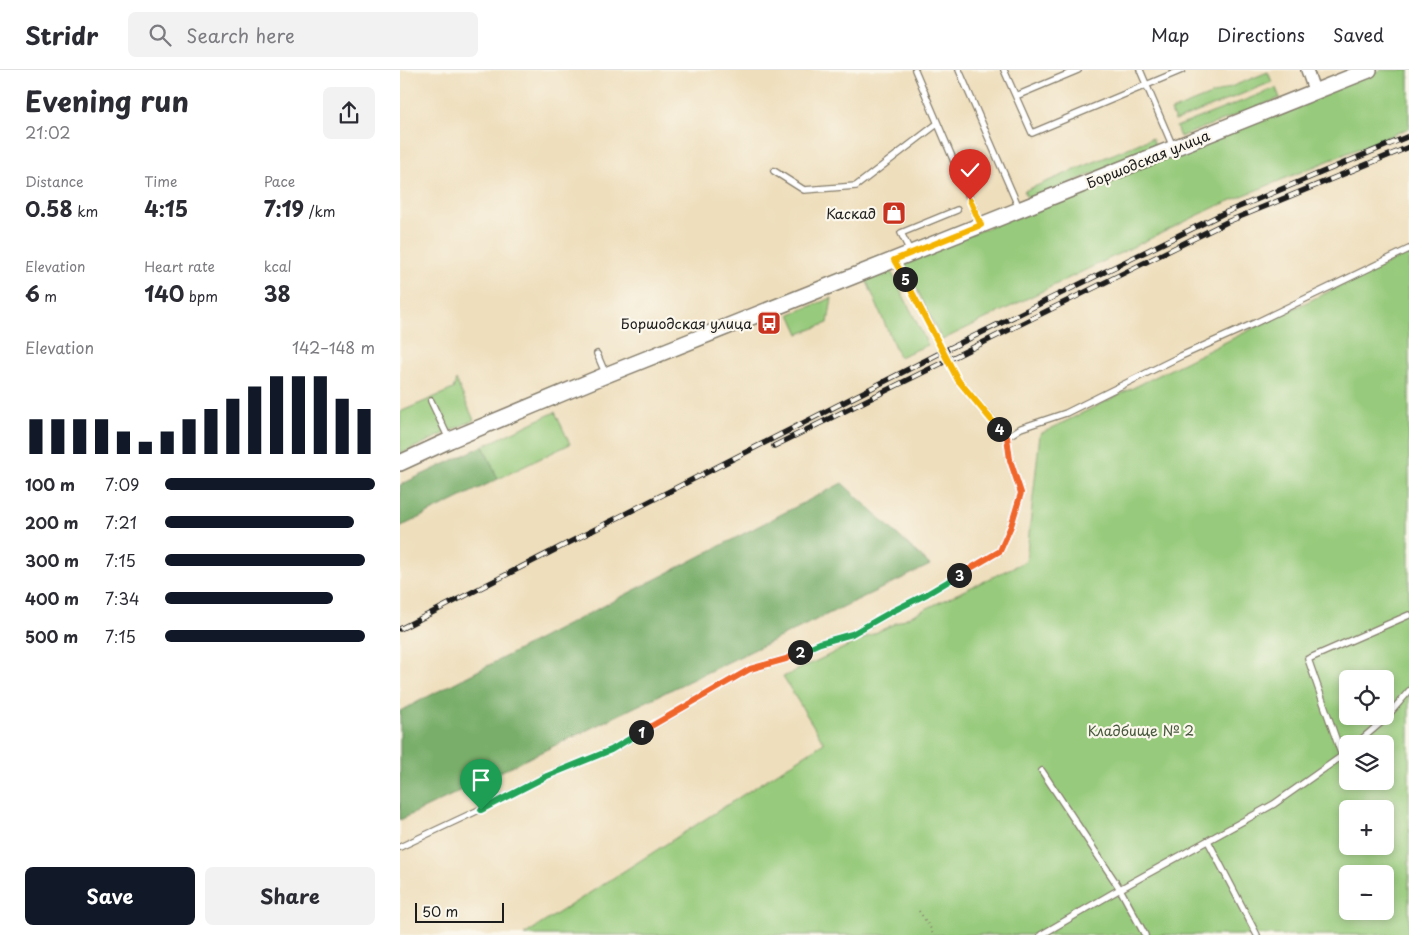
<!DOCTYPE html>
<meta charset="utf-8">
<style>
body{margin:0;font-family:"Playpen Sans",sans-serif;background:#f2f2f3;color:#2b2b33;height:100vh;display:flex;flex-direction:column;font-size:19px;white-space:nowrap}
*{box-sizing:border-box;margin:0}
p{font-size:16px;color:#7c7c81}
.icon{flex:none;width:28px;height:28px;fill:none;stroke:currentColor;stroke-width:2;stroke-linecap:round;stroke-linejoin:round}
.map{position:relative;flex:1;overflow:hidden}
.drawer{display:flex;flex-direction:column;background:#fff;width:400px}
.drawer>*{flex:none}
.buttons{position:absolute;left:939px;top:600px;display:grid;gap:10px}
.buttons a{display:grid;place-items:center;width:55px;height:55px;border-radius:8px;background:#fff;box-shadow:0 2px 8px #0003;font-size:25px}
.scale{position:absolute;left:15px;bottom:12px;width:89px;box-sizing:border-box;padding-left:5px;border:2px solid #1c1c1c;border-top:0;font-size:14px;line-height:18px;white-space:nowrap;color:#1c1c1c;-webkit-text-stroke:4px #fbf7ec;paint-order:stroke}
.pin{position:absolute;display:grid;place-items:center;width:42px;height:42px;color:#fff;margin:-51px -21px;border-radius:50% 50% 50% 0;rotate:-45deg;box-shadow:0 0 5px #0007}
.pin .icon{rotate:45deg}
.km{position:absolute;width:25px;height:25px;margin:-12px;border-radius:50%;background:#222;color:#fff;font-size:14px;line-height:25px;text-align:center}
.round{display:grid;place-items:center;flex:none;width:52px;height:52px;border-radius:8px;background:#f2f2f3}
.headline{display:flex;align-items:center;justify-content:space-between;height:85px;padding:0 25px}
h1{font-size:28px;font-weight:700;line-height:38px}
.metrics{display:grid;grid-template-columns:repeat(3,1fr);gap:8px;height:85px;padding:5px 25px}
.metrics div{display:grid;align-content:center}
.metrics b{font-size:21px;font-weight:700}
.metrics small{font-size:14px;font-weight:400}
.metrics p{font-size:14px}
.chart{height:140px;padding:10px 25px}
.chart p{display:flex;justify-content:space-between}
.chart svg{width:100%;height:90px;margin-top:5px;stroke:#111827;stroke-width:6}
.primary-button{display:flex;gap:10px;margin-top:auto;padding:10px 25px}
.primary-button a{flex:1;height:58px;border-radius:8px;background:#111827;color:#fff;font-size:20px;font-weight:700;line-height:58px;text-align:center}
.primary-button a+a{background:#f2f2f3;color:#2b2b33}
ul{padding:0 25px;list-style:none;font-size:16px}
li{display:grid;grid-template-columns:80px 60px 1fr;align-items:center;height:38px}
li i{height:12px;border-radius:6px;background:#111827}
header{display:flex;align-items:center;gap:30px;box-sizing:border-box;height:70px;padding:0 25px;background:#fff;border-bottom:1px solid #e1e1e2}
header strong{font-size:24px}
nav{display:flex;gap:28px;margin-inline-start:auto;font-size:18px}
.search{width:350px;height:45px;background:#f2f2f3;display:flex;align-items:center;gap:12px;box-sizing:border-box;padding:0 18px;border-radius:8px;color:#7c7c81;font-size:19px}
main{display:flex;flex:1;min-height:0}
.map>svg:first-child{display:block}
.green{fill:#97ca7b;stroke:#5a734c;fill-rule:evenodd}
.forest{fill:#79ae6b;stroke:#4a6544}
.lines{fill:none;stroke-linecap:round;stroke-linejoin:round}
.service-casing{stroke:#857d6c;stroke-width:8}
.minor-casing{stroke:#857d6c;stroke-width:14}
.tertiary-casing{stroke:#857d6c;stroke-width:18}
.path{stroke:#857d6c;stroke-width:2;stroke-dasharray:1 4;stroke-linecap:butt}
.service{stroke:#fff;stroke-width:5.5}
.minor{stroke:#fff;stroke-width:11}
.tertiary{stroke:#fff;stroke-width:15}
.rail-casing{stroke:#1c1c1c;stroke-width:5.5}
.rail{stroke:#fbf7ec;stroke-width:4;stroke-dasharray:11;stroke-linecap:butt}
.split-1-casing{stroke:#fff;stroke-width:10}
.split-2-casing{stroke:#fff;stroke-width:10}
.split-3-casing{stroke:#fff;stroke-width:10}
.split-4-casing{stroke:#fff;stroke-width:10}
.split-5-casing{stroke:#fff;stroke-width:10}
.split-6-casing{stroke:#fff;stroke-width:10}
.split-1{stroke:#22a559;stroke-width:6}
.split-2{stroke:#f0652b;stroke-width:6}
.split-3{stroke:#22a559;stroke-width:6}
.split-4{stroke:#f0652b;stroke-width:6}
.split-5{stroke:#f5b400;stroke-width:6}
.split-6{stroke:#f5b400;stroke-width:6}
.labels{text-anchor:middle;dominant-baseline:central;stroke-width:4.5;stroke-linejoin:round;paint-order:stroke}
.street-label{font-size:14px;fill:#1c1c1c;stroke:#fbf7ec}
.poi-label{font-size:14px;fill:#1c1c1c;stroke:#fbf7ec;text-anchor:end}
.park-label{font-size:14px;fill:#47593d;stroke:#fbf7ec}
</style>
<header>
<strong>Stridr</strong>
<div class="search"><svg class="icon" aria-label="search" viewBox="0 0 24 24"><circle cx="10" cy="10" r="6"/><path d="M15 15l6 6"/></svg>Search here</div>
<nav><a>Map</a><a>Directions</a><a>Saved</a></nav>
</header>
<main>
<section class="drawer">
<div class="headline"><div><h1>Evening run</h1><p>21:02</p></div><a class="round"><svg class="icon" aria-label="share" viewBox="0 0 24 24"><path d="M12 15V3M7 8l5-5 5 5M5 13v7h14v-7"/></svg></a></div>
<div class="metrics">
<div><p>Distance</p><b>0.58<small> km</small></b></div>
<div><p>Time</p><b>4:15</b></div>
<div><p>Pace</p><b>7:19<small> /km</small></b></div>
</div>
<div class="metrics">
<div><p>Elevation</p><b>6<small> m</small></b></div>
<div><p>Heart rate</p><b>140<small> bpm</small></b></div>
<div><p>kcal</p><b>38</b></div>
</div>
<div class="chart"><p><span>Elevation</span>142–148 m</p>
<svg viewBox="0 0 160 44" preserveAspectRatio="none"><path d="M5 44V27M15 44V27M25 44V27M35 44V27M45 44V33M55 44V38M65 44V33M75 44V27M85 44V22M95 44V17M105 44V11M115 44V6M125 44V6M135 44V6M145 44V17M155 44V22"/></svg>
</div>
<ul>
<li><b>100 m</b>7:09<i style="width:100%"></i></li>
<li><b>200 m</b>7:21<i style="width:90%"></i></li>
<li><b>300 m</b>7:15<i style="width:95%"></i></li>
<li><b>400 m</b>7:34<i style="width:80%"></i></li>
<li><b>500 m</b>7:15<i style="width:95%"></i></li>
</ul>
<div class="primary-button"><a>Save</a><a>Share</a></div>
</section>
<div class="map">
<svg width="1009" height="865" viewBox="0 0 1009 865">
<rect width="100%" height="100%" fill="#fbf7ec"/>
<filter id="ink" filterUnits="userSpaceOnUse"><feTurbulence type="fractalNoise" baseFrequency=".02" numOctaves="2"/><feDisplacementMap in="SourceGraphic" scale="10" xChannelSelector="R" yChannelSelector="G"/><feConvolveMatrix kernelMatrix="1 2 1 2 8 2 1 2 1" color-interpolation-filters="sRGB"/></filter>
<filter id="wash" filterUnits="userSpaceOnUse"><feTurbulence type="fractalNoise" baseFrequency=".0096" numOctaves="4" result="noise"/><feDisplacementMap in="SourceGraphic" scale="20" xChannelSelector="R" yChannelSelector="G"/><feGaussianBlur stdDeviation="1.12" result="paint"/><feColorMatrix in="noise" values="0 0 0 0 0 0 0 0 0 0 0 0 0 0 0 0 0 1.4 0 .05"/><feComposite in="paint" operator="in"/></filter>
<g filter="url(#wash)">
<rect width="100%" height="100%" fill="#eedebc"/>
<g class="green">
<polygon points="980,0 1009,0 1009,58 815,137 542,270 503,191 789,78"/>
<polygon points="868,2 872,12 775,51 771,41"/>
<polygon points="876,18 880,28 780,67 776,57"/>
<polygon points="752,68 756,78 628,130 624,121"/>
<path d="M1009,183v682h-885l300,-192 -41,-66 243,-116 14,-127 238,-118zM948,609h37v37h-37zM948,674h37v37h-37zM948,739h37v37h-37zM948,804h37v37h-37z"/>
<polygon points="489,197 528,275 499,287 465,207"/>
<polygon points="432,228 428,253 399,264 390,244"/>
<polygon points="56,310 74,350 0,384 0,342 53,319"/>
<polygon points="155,342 170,374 98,409 83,376"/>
</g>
<g class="forest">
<polygon points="83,376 98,409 0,457 0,415"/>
<polygon points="442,413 530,495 0,750 0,641"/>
</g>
</g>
<g filter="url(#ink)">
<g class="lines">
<g class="service-casing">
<g id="service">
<polyline points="515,0 581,155"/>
<polyline points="559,0 619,138"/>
<polyline points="604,0 632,63 782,0"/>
<polyline points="740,0 773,77"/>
<polyline points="616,26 678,0"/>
<polyline points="374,101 404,120 456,116 537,54"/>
<polyline points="511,183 501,163 557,140"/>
<polyline points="495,191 530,255"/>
<polyline points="197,284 206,305"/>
<polyline points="31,331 49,369"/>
<polyline points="607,367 621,358 666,343 781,286 855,253 1009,179"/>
<polyline points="956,674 984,650 1009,621"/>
<polyline points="948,681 942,686 908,589 1009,545"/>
<polyline points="642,701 720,819 745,865"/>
<polyline points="808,771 857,865"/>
<polyline points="0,777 81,739 147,706 211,680 350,599 386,589 420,573 452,564 489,543 527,524 600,481 611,456 621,423 610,390 607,367 558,310"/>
<polyline points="641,865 720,819 874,734 942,686"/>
</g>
</g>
<g class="minor-casing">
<polyline id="minor" points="907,0 915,23"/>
</g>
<g class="tertiary-casing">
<polyline id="tertiary" points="0,393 50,370 206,305 969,0"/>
</g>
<g class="path">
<polyline points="534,263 555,303"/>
<polyline points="519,841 531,859 533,865"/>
</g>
<use href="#service" class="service"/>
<use href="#minor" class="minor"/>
<use href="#tertiary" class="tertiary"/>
<g class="rail-casing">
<g id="rail">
<polyline points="374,376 827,152 1009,77"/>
<polyline points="0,559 544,281 822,144 1009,66"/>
</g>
</g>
<use href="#rail" class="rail"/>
</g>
</g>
<g class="lines" filter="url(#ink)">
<g class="split-1-casing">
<polyline id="split-1" points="81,740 147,706 211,680 241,662"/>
</g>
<g class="split-2-casing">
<polyline id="split-2" points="241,662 350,599 386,589 400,582"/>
</g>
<g class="split-3-casing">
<polyline id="split-3" points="400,582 420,573 452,564 489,543 527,524 559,505"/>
</g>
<g class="split-4-casing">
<polyline id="split-4" points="559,505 600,481 611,456 621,423 610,390 607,367 599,359"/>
</g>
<g class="split-5-casing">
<polyline id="split-5" points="505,209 558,310 599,359"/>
</g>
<g class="split-6-casing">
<polyline id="split-6" points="505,209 494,190 581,155 570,130"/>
</g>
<use href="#split-1" class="split-1"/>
<use href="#split-2" class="split-2"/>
<use href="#split-3" class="split-3"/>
<use href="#split-4" class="split-4"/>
<use href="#split-5" class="split-5"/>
<use href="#split-6" class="split-6"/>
</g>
<defs>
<g id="shop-square" transform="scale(1.25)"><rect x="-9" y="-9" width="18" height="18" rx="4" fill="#c8321e" stroke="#fbf7ec"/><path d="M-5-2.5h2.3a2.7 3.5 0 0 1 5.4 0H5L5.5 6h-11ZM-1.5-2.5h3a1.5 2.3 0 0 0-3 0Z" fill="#fff"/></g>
<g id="bus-square" transform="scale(1.25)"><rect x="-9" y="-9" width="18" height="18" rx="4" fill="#c8321e" stroke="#fbf7ec"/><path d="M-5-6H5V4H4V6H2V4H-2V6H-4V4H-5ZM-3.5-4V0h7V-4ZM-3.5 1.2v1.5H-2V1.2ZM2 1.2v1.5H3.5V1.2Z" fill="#fff"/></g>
</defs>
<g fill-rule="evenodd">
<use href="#shop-square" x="494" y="143"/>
<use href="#bus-square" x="369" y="253"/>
</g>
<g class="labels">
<g class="street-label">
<text transform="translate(748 89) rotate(-22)">Боршодская улица</text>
</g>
<g class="poi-label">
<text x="476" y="143">Каскад</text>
<text x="352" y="253">Боршодская улица</text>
</g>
<g class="park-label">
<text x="741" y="660">Кладбище № 2</text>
</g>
</g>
</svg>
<div class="buttons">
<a><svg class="icon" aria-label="locate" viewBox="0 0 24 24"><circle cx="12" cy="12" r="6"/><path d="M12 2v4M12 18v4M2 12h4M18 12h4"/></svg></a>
<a><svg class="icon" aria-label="layers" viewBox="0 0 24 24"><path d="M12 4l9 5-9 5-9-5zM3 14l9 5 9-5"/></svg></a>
<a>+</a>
<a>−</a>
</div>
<div class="scale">50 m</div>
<div class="pin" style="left:81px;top:740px;background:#1e9e55"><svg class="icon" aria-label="arrive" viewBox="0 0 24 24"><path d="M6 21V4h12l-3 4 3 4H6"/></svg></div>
<div class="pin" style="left:570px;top:130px;background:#d93025"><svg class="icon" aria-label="check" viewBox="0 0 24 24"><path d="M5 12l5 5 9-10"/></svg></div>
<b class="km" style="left:241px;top:662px">1</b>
<b class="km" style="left:400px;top:582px">2</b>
<b class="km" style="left:559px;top:505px">3</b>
<b class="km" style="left:599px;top:359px">4</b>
<b class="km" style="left:505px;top:209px">5</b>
</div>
</main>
